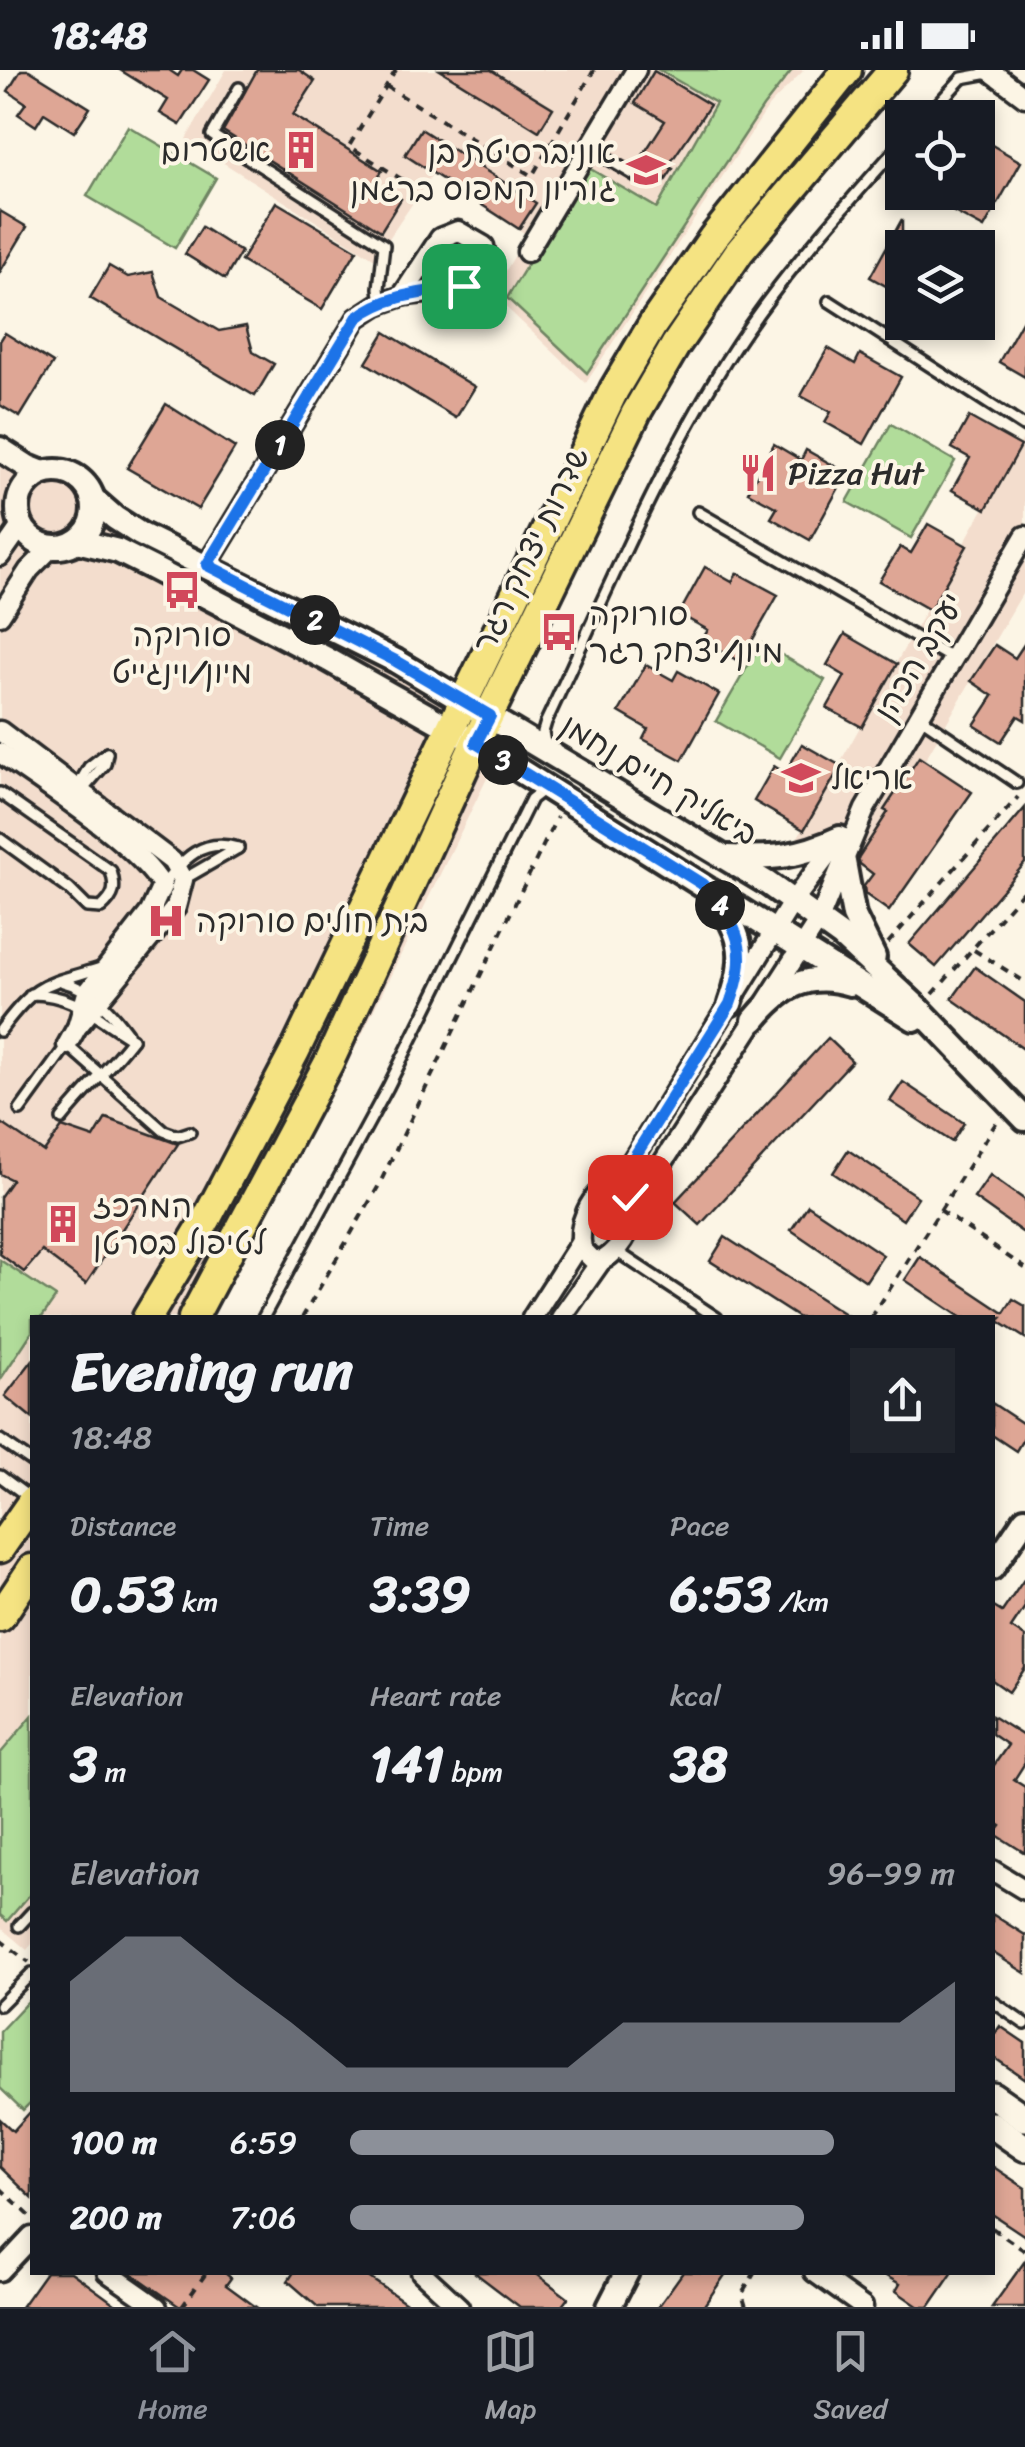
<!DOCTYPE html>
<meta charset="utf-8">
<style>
body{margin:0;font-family:Sriracha,"Playpen Sans Hebrew",sans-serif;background:#20242c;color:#f1f3f6;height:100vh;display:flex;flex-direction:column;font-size:38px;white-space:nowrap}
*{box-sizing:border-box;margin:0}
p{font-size:32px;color:#9ea1a6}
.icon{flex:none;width:55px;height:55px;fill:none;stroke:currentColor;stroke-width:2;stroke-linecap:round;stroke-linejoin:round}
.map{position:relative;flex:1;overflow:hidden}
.drawer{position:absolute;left:30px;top:1245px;width:965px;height:960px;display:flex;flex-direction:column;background:#171b24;border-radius:0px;box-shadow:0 5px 15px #0003}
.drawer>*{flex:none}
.fabs{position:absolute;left:885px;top:30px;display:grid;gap:20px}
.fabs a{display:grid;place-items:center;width:110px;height:110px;border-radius:0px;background:#171b24;box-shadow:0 5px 15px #0003;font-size:50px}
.pin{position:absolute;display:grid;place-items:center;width:85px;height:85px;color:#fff;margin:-42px;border-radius:20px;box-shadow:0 5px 15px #0006}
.km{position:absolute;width:50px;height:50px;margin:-25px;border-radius:50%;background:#222;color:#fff;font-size:28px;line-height:50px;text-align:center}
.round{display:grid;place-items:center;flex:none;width:105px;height:105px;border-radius:0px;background:#20242c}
.overview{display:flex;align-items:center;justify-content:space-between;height:170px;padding:0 40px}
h1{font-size:55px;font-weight:700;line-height:75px}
.metrics{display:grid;grid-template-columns:repeat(3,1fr);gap:15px;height:170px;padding:10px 40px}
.metrics div{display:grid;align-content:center}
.metrics b{font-size:50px;font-weight:700}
.metrics small{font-size:28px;font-weight:400}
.metrics p{font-size:28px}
.chart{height:280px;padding:20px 40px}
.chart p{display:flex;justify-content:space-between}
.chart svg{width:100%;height:180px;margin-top:10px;fill:#8c9099;opacity:.7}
ul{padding:0 40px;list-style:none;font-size:32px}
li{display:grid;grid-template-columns:160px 120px 1fr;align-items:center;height:75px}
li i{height:25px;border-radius:12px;background:#8c9099}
.status{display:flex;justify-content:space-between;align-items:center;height:70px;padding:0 50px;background:#171b24;direction:ltr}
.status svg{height:28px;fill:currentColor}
.tab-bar{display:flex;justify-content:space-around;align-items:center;height:140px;border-top:2px solid #363941;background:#171b24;font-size:28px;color:#9ea1a6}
.tab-bar a{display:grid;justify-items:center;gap:5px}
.tab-bar .on{color:#8c9099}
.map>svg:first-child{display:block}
.built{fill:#f3ddcd}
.green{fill:#b1dc9a;stroke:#6e8462;stroke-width:2.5}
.building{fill:#dea695;stroke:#2b2b2b;stroke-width:2.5}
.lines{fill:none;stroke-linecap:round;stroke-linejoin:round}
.service-casing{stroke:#2b2b2b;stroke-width:16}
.minor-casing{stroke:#2b2b2b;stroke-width:25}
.tertiary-casing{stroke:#2b2b2b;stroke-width:30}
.secondary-casing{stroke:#2b2b2b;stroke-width:32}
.primary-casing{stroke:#2b2b2b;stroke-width:35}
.path{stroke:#2b2b2b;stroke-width:4;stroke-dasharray:8 8;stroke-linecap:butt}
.service{stroke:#fcf5e5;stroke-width:9}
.minor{stroke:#fcf5e5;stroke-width:18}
.tertiary{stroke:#fcf5e5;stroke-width:22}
.secondary{stroke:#fcf5e5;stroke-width:25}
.primary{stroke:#f5e382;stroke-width:28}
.route-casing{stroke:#fff;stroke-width:20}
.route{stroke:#1a73e8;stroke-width:12}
.labels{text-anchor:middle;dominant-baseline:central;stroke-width:8;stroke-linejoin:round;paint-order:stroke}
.poi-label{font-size:32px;fill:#2b2b2b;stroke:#fcf5e5;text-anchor:start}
.street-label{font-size:32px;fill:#2b2b2b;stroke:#fcf5e5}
</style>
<div class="status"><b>18:48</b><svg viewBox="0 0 49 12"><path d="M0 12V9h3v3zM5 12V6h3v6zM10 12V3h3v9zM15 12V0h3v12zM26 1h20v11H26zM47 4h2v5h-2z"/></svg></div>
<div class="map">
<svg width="1025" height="2237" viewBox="0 0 1025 2237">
<rect width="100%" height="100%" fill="#fcf5e5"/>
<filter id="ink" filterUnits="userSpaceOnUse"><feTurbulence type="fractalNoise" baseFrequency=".01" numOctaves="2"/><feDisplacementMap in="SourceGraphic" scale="20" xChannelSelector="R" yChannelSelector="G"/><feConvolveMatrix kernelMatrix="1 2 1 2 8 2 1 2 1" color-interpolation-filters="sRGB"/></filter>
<g filter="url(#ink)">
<g class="built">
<polygon points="226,0 804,0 769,36 586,313 492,224 527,165 433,103 375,189 186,69"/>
<polygon points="1025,365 1025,519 848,821 786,788"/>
<polygon points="0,369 72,413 404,585 516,649 341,1007 209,1247 32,1248 32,1874 27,1880 0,1857"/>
</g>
<g class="green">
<polygon points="659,0 792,0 763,37 587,303 507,228 587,97 657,138 716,33"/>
<polygon points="128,56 216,108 175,178 87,126"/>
<polygon points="891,354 955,391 911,468 847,432"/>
<polygon points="761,573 825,610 780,688 716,651"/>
<polygon points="0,1190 56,1227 42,1247 32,1248 32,1262 0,1310"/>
<polygon points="32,1646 32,1822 7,1851 0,1845 0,1684"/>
<polygon points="32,1927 32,2031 23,2040 0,2018 0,1961"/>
</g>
<g class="building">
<polygon points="21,0 29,0 90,38 74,62 44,43 36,56 18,44 26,33 8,21"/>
<polygon points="120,0 169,0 178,6 182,0 193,0 209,10 180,55 160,43 168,30"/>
<polygon points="257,0 299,0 315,11 293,45 382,101 375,113 401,129 381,161 223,61"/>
<polygon points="440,0 491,0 553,38 539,61"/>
<polygon points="654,1 710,35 668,96 673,99 663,114 636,96 665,51 635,33"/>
<polygon points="421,59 536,133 519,159 405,85"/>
<polygon points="978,67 1021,92 984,158 945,137 953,122 978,122"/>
<polygon points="276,132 357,180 322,239 241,191"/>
<polygon points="0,141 27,157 0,202"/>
<polygon points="902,149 902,162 930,178 902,178 902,225 870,207"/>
<polygon points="202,157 241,182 225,209 185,184"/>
<polygon points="109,196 128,207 153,202 161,227 219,261 246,256 253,282 274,294 255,326 90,228"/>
<polygon points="1025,246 1025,307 999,292"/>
<polygon points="385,262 475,317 456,348 366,293"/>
<polygon points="5,263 53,293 20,347 0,335 0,271"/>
<polygon points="828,278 855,294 860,284 901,307 864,374 825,352 831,342 801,326"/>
<polygon points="166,334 235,378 198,439 127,398"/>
<polygon points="969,347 1021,376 986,439 952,420 970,388 952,378"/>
<polygon points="774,374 801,390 806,380 847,403 810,470 771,448 777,438 748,422"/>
<polygon points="928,454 967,476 930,540 879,511 900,477 911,483"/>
<polygon points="705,497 732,512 737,503 778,525 740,592 702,570 708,560 679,544"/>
<polygon points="845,564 897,594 862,657 827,638 845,606 827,595"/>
<polygon points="1025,573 1025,650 1018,646 1001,672 974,655 993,626 971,611 995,575 1015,588"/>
<polygon points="646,595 673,610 678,601 719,624 682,690 643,669 648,659 619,642"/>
<polygon points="802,674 841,696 804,760 754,731 774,696 785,703"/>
<polygon points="919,687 972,722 889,841 865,824 864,816 873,804 860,794 858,788 888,742 884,740"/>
<polygon points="1025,738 1025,793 936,897 909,874"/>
<polygon points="975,897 1025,932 1025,980 952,929"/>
<polygon points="828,968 852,991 700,1155 675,1132"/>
<polygon points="903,1012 964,1053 952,1072 890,1031"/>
<polygon points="106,1048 178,1074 86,1214 42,1181 24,1202 0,1184 0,1127 12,1110 0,1104 0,1052 44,1082 62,1057 94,1068"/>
<polygon points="848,1080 918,1127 903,1150 833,1103"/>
<polygon points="990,1105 1025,1130 1025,1164 974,1128"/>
<polygon points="808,1135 883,1185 866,1211 791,1160"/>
<polygon points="725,1167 851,1248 799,1248 710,1191"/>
<polygon points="920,1187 1004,1243 1013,1229 1025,1236 1025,1268 998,1251 1001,1248 962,1248 905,1210"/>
<polygon points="32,1291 32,1348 5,1326"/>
<polygon points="992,1333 1025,1355 1025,1366 1016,1381 992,1365"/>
<polygon points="1025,1508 1025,1537 1011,1558 1025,1567 1025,1598 1009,1622 992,1610 992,1536 1002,1542"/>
<polygon points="992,1646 1025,1667 1025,1693 1014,1710 1025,1717 1025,1783 995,1764 1001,1756 992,1750 992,1698 1008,1675 992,1664"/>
<polygon points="992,1844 1025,1865 1025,1903 992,1882"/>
<polygon points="1000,1956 1025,1973 1025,2009 992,1986 992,1968"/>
<polygon points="32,2040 32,2128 0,2097 0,2049 13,2061"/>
<polygon points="992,2096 1025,2118 1025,2166 992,2144"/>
<polygon points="1025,2191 1025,2237 992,2237"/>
<polygon points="46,2202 71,2202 119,2237 21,2237"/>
<polygon points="130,2202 224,2202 231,2208 226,2215 256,2237 180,2237"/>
<polygon points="294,2202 361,2202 412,2237 318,2237 288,2211"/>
<polygon points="474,2202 534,2202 568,2228 561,2237 520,2237"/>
<polygon points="683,2202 727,2202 703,2237 658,2237"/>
<polygon points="879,2202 953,2202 929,2237 919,2237 896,2221 900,2214"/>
</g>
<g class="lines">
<g class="service-casing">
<g id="service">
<polyline points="239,18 212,65 384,175 379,218 381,234"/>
<polyline points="925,48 962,8 989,3"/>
<polyline points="589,78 636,106"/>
<polyline points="829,231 1025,357"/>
<polyline points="698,442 953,589"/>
<polyline points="918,646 1017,713"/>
<path d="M545,673l-2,-11 3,-10c57,-121 109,-247 180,-361 50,-80 114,-149 176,-219"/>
<polyline points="75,721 89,697 107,683"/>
<path d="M0,723l111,78c5,17 4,25 -10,37l-14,-1 -18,-18 -69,-50"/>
<polyline points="79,724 105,694 107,683"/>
<polyline points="184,809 238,778"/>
<path d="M163,815c21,-26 39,-48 75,-37"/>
<path d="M63,912c28,7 47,28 64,51"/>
<path d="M31,924c43,0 66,24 101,45"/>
<path d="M0,961c37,-51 46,-46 104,-64"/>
<polyline points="20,1040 67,975 164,1061 178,1066 190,1062"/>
<path d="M62,1049c22,-28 48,-51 70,-80"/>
<polyline points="616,1181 717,1248"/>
<polyline points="263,1248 388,1017 531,729 545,718"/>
<polyline points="0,1370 32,1392"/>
<polyline points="0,1406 30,1428"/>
<polyline points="19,1856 32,1842"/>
<polyline points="992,1931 1025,1954"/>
<polyline points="0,1935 32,1903"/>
</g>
</g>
<g class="minor-casing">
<g id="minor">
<polyline points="989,0 1025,27"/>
<path d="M458,161l26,15c13,46 -52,45 -82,50l38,-58z"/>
<polyline points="527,182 636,0"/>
<polyline points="0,486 21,456"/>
<polyline points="207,495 357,248 377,235 402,226"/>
<polyline points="0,545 29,500 52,477"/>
<polyline points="0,661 172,791 183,810 176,837 77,957 67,975"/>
<path d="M0,683c42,30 138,91 162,133l-12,26 -63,81 -9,31"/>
<polyline points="613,1115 630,1094 793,831 839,770"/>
<path d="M613,1115c38,12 14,64 -12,76l-9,-2 -10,-10c-5,-24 7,-55 31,-64z"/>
<polyline points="633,1139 819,850 865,739 1025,466"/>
<polyline points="532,1248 580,1173"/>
<polyline points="561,1248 601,1191"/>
<polyline points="992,1800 1025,1820"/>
<polyline points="0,2201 32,2167"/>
<polyline points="107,2202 157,2237"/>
<polyline points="421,2202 459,2237"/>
<polyline points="814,2202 863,2237"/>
</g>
</g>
<g class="tertiary-casing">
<g id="tertiary">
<polyline points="0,379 28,397 43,403"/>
<circle cx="56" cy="439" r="38"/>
<polyline points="92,428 115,448 140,464 396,591 767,813 841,866 920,940 1025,1049"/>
<polyline points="77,471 118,481 152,498 327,589 476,673 914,949"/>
<path d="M728,787c45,2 71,0 112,-19"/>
<polyline points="844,792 854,846 874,887"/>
<path d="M715,828c30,38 31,61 15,106"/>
<path d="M754,950c27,-33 53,-49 96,-36"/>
<polyline points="992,1498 1025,1449"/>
<polyline points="609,2237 627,2202"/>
</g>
</g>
<g class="secondary-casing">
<g id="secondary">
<polyline points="992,2025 1025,2048"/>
<polyline points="992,2055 1025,2078"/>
</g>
</g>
<g class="primary-casing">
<g id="primary">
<polyline points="147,1248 207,1148 295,981 614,320 653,254 713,168 847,0"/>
<polyline points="193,1248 329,992 473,678 636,343 675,276 739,182 893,0"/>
<polyline points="0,1478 32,1432"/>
<polyline points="0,1547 32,1499"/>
</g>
</g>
<g class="path">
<polyline points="396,0 349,76 420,121"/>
<polyline points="386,16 532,106 594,0"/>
<polyline points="888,873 1018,727"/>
<polyline points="974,880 1025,912"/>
<polyline points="933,924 1025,819"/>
<polyline points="940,1140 1025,1198"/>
<polyline points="302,1248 378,1117 557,747"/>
<polyline points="871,1248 998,1050"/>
<polyline points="0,1870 29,1892"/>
<polyline points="0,2118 32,2148"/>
<polyline points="992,2158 1025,2181"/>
<polyline points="182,2237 207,2202"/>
<polyline points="746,2237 742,2224 755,2202"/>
</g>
<use href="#service" class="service"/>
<use href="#minor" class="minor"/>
<use href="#tertiary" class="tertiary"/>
<use href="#secondary" class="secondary"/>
<use href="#primary" class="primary"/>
</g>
</g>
<g class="lines" filter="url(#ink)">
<g class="route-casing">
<path id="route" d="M464,216c-36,6 -77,8 -107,32l-150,247 189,96 94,55 -14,27 226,141c38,43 48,65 28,120l-100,160 -17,21 10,4 7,8"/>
</g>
<use href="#route" class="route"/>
</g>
<defs>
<g id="building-bare" transform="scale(3)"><path d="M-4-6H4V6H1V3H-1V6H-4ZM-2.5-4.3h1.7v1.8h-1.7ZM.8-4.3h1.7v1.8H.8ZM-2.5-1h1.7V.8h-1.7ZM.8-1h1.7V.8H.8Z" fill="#d1495b" stroke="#fcf5e5" stroke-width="2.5" paint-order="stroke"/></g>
<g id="university-bare" transform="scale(3)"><path d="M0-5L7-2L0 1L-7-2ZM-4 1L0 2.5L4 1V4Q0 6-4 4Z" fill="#d1495b" stroke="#fcf5e5" stroke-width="2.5" paint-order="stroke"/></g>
<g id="restaurant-bare" transform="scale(3)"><path d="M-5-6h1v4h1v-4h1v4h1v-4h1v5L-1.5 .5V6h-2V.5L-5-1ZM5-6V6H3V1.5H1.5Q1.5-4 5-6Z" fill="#d1495b" stroke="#fcf5e5" stroke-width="2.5" paint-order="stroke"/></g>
<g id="bus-bare" transform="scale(3)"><path d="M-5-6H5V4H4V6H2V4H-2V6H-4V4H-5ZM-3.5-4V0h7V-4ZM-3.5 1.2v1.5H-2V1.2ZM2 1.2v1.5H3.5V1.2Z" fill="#d1495b" stroke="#fcf5e5" stroke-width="2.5" paint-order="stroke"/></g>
<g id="school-bare" transform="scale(3)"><path d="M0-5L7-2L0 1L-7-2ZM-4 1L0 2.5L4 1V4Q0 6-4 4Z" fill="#d1495b" stroke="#fcf5e5" stroke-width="2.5" paint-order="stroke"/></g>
<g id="hospital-bare" transform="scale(3)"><path d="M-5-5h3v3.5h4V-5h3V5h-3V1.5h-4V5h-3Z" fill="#d1495b" stroke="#fcf5e5" stroke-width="2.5" paint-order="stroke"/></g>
</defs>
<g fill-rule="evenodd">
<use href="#building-bare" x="301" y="80"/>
<use href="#university-bare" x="646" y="100"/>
<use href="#restaurant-bare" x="758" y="403"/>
<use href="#bus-bare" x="182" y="520"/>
<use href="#bus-bare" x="559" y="562"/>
<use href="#school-bare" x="801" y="708"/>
<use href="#hospital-bare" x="166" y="851"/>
<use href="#building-bare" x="63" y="1154"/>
</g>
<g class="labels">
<g class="poi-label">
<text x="271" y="80" text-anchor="end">אשטרום</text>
<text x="616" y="82" text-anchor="end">אוניברסיטת בן<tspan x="616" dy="37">גוריון קמפוס ברגמן</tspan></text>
<text x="788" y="403">Pizza Hut</text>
<text x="589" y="544">סורוקה<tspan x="589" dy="37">מיון/יצחק רגר</tspan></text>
<text x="182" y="565" text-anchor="middle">סורוקה<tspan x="182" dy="37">מיון/וינגייט</tspan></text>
<text x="831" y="708">אריאל</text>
<text x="196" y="851">בית חולים סורוקה</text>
<text x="93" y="1136">המרכז<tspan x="93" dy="37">לטיפול בסרטן</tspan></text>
</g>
<g class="street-label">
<text transform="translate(531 480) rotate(-64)">שדרות יצחק רגר</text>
<text transform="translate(919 587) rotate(-59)">יעקב הכהן</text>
<text transform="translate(659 710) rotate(31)">ביאליק חיים נחמן</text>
</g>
</g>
</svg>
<div class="fabs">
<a><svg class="icon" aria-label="locate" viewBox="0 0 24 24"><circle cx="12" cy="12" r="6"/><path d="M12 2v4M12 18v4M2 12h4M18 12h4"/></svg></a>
<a><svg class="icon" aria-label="layers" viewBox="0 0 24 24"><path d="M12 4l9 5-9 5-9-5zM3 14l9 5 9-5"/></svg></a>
</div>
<div class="pin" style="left:464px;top:216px;background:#1e9e55"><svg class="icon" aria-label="arrive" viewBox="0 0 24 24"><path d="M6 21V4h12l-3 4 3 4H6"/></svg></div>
<div class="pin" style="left:630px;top:1127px;background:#d93025"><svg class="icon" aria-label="check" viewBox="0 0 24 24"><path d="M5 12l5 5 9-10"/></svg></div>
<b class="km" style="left:280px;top:375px">1</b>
<b class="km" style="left:315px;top:550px">2</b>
<b class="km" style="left:503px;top:690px">3</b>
<b class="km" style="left:720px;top:835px">4</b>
<section class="drawer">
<div class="overview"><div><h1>Evening run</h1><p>18:48</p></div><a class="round"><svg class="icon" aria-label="share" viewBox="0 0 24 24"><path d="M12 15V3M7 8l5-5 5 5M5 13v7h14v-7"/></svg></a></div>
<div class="metrics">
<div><p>Distance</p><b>0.53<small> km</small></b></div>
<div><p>Time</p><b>3:39</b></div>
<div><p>Pace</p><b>6:53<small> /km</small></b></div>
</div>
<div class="metrics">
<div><p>Elevation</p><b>3<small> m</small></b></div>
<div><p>Heart rate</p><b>141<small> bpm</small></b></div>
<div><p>kcal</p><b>38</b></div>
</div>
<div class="chart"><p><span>Elevation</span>96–99 m</p>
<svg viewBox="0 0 160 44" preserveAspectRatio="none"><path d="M0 44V17L10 6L20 6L30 17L40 27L50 38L60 38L70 38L80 38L90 38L100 27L110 27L120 27L130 27L140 27L150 27L160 17V44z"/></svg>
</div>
<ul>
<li><b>100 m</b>6:59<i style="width:80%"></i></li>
<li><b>200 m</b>7:06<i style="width:75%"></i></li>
</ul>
</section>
</div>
<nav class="tab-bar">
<a class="on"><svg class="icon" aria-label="home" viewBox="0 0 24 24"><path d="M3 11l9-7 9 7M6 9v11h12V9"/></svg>Home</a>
<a><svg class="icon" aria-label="map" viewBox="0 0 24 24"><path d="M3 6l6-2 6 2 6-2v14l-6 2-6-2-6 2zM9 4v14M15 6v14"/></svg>Map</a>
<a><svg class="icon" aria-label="saved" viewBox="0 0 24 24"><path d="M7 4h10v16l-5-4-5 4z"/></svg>Saved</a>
</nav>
